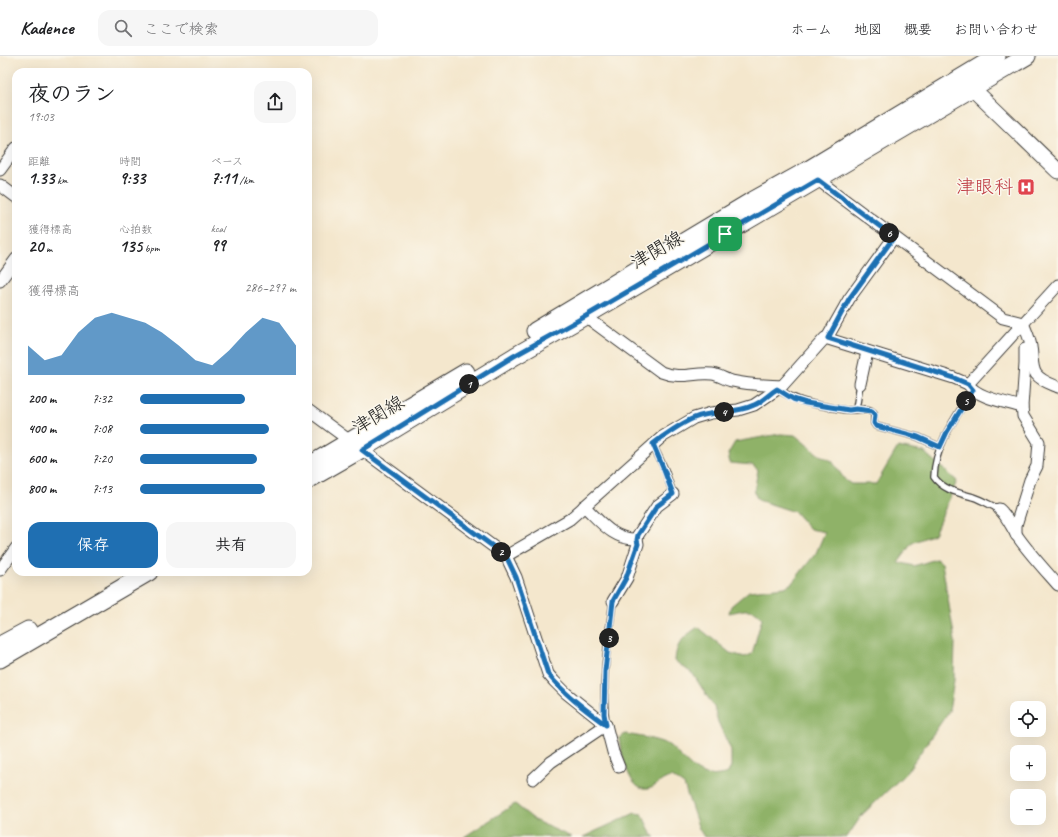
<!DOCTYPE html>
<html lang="ja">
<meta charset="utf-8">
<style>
body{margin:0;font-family:Caveat,"Klee One",sans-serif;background:#f6f6f6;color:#202124;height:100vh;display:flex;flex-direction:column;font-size:15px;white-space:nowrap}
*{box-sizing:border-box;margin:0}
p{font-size:13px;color:#757577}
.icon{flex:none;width:22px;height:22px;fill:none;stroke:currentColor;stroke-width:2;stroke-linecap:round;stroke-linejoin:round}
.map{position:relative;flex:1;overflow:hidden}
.drawer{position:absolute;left:12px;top:12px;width:300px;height:508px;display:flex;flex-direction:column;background:#fff;border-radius:12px;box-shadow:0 4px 16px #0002}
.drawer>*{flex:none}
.buttons{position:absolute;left:1010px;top:645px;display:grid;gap:8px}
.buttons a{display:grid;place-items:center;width:36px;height:36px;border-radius:8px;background:#fff;box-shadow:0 4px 16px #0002;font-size:20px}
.pin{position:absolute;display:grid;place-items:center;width:34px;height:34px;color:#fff;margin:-17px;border-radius:8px;box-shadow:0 2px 6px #0006}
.km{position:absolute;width:20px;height:20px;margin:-10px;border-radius:50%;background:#222;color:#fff;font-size:11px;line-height:20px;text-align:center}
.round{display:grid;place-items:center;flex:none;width:42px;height:42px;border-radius:12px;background:#f6f6f6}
.summary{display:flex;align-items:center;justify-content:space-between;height:68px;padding:0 16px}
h1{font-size:22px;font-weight:800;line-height:30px}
.stats{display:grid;grid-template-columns:repeat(3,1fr);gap:6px;height:68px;padding:4px 16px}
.stats div{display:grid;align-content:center}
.stats b{font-size:17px;font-weight:800}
.stats small{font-size:11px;font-weight:400}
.stats p{font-size:11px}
.chart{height:112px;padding:8px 16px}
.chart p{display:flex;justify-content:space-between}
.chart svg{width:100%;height:72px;margin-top:4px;fill:#1f6fb2;opacity:.7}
.cta{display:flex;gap:8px;margin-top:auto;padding:8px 16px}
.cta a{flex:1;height:46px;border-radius:12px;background:#1f6fb2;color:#fff;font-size:16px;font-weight:800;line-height:46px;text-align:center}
.cta a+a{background:#f6f6f6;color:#202124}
ul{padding:0 16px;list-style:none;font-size:13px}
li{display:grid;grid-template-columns:64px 48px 1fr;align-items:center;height:30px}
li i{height:10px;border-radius:5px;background:#1f6fb2}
header{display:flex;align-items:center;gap:24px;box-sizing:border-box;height:56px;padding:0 20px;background:#fff;border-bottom:1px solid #e0e0e0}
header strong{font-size:19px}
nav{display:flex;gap:22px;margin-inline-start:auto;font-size:14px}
.search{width:280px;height:36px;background:#f6f6f6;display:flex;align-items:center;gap:10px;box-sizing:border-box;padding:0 14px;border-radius:12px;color:#757577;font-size:15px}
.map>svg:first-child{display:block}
.forest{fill:#8fb267;stroke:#566742}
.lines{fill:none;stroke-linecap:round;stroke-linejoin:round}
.lane-casing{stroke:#3c3a37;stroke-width:8}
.street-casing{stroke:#3c3a37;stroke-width:13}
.secondary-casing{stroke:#3c3a37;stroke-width:17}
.primary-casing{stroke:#3c3a37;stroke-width:19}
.lane{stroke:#fff;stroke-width:5.5}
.street{stroke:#fff;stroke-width:11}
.secondary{stroke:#fff;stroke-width:15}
.primary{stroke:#fff;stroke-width:17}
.route-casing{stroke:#fff;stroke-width:8}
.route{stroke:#1f6fb2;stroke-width:5}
.labels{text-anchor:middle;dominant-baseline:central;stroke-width:3;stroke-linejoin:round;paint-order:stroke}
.health-label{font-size:19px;fill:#be3a42;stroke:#fbf7ec;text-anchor:end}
.street-label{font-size:19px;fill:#1c1c1c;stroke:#fbf7ec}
</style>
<header>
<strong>Kadence</strong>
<div class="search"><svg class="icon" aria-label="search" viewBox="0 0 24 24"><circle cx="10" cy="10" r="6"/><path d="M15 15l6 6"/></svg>ここで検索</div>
<nav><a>ホーム</a><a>地図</a><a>概要</a><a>お問い合わせ</a></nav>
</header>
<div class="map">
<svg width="1058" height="781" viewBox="0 0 1058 781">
<rect width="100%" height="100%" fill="#fbf7ec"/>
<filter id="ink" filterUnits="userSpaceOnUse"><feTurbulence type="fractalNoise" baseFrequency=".025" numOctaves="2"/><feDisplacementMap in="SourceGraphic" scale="8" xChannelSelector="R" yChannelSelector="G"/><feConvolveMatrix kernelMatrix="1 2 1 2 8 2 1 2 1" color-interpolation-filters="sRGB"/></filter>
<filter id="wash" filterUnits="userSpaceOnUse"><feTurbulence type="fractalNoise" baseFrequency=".012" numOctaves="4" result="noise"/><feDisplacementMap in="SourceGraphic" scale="16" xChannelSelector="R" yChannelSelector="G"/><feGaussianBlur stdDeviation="0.9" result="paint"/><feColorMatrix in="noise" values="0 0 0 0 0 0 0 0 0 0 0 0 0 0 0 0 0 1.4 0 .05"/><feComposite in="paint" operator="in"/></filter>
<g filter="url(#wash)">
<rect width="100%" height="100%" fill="#f4e7cd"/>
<g class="forest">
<path d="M780,378l15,1 23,19 14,7 13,19 6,4h25l22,-37 26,5 33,29 -23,53 -22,9 -14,19 16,4 22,-7 6,4 13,78 -1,39 -5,31 -43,62 -44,42 -15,22h-143l-5,-8 -15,-44 -12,-8c-12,2 -12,7 -21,11 -22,9 -29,-35 -32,-49l6,-5c12,2 31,5 42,10 4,2 7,6 10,9 17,16 25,28 51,20l3,-7v-16l-13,-28 -4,-15 -21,-33 -18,-13c1,-19 9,-24 23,-34l32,26 15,4 7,-3 10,-36c-9,-13 -20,-7 -33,-5l2,-7 18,-15 36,-4 7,-4 24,-30 9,-21 -15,-3 -15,-17 -37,-12 -4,-8 4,-22 -6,-5 -22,-2 -2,-9 7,-12z"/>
<polygon points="515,748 536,765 571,781 464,781"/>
<polygon points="635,757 642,758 652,779 655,781 583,781"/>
</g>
</g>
<g filter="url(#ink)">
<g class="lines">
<g class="lane-casing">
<g id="lane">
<path d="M777,333c20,12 29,14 52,18 6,1 13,3 19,3 9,1 19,-4 26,3v10l2,3 42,11 22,10"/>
<path d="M973,334c-17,27 -38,54 -39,87 9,13 25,16 39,20 9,3 17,8 26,12"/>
<polyline points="856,353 860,328"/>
<polyline points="653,389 665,414 673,438"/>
<path d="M606,667c-5,-41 2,-82 7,-122"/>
</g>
</g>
<g class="street-casing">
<g id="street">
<polyline points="0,114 16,92"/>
<path d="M814,121l189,141 20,5c3,8 7,15 8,24 2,9 0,19 5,27 5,7 15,10 22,13"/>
<polyline points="0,129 16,141"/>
<polyline points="0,225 16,203"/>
<path d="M581,257l80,59c20,8 32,0 51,2 8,1 13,6 20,7 17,4 33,4 50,5"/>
<polyline points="827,282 849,243 894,181"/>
<polyline points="860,328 867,296"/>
<path d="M968,328c9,14 38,18 54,23"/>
<polyline points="308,354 506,500 516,521 548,618 554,625 566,637 606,669 613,696 619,711"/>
<path d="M584,450c16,15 29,34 53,33"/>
<path d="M999,453c8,6 13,20 19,28 12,17 26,32 40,48"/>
<polyline points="1016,479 1016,469 1030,424 1037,410 1039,386 1023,360 1022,351 1025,308 1025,293"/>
<polyline points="506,500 570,463 662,381 694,362 711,357 738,354 754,349 782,330 825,282 954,322 968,328 1058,229"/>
<polyline points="0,514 16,492"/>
<polyline points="613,545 627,522 638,488 637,483 638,479 657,450 673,438"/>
<polyline points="533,723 551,706 606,669"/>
</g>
</g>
<g class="secondary-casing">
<polyline id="secondary" points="961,27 973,33 1058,115"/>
</g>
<g class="primary-casing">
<g id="primary">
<polyline points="535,275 750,146 806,115 997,0"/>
<polyline points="308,410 466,316"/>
<polyline points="308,424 362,393 515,300 585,260 1027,0"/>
<polyline points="0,589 28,574"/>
<polyline points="0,603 149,516"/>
</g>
</g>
<use href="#lane" class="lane"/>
<use href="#street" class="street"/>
<use href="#secondary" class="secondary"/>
<use href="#primary" class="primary"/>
</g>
</g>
<g class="lines" filter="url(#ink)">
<g class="route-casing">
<path id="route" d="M818,124l76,57 -45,62 -21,39 126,40 14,6 5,6 -26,42 -7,15 -22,-10 -42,-11 -2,-3 1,-8 -3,-4 -16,-2 -7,1 -43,-7 -13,-4 -16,-10c-8,5 -15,13 -23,16 -18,9 -41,5 -60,13 -12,5 -31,18 -41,26l11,26 9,24 -16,12 -19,29 -1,5 1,4 -12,34 -13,23 -8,70 -1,43 2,11c-20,-15 -42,-31 -58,-51l-32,-97 -10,-21 -144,-106 152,-94 72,-40z"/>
</g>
<use href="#route" class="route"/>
</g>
<defs>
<g id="hospital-square" transform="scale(0.9)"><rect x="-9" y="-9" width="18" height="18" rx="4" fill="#e0444e" stroke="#fbf7ec"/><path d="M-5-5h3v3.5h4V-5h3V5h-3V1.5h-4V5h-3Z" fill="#fff"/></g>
</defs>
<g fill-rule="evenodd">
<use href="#hospital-square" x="1026" y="131"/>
</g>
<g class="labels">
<g class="health-label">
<text x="1013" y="131">津眼科</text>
</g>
<g class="street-label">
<text transform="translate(657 194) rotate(-30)">津関線</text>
<text transform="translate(378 359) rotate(-31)">津関線</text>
</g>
</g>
</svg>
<div class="buttons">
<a><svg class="icon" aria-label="locate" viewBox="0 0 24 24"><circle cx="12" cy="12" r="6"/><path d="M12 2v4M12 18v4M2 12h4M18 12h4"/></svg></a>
<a>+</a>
<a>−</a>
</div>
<div class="pin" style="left:725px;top:178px;background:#1e9e55"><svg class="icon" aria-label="arrive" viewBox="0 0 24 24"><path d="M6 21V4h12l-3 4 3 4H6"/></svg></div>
<b class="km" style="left:469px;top:328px">1</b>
<b class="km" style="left:501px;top:496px">2</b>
<b class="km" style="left:609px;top:582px">3</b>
<b class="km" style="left:724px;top:356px">4</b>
<b class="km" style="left:966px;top:345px">5</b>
<b class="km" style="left:889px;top:177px">6</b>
<section class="drawer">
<div class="summary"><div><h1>夜のラン</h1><p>19:03</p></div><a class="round"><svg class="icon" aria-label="share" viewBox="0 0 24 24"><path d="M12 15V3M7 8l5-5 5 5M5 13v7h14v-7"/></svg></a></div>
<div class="stats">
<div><p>距離</p><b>1.33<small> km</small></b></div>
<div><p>時間</p><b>9:33</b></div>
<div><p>ペース</p><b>7:11<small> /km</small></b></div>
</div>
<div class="stats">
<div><p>獲得標高</p><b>20<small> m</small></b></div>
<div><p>心拍数</p><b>135<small> bpm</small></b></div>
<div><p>kcal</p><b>99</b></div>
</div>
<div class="chart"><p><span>獲得標高</span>286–297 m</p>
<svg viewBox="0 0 160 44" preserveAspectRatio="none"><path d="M0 44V26L10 35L20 32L30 18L40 9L50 6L60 9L70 12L80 18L90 26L100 35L110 38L120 29L130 18L140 9L150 12L160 26V44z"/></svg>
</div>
<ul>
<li><b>200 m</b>7:32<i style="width:67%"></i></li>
<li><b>400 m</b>7:08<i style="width:83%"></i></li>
<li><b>600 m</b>7:20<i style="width:75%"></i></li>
<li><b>800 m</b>7:13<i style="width:80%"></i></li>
</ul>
<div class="cta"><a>保存</a><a>共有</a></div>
</section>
</div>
